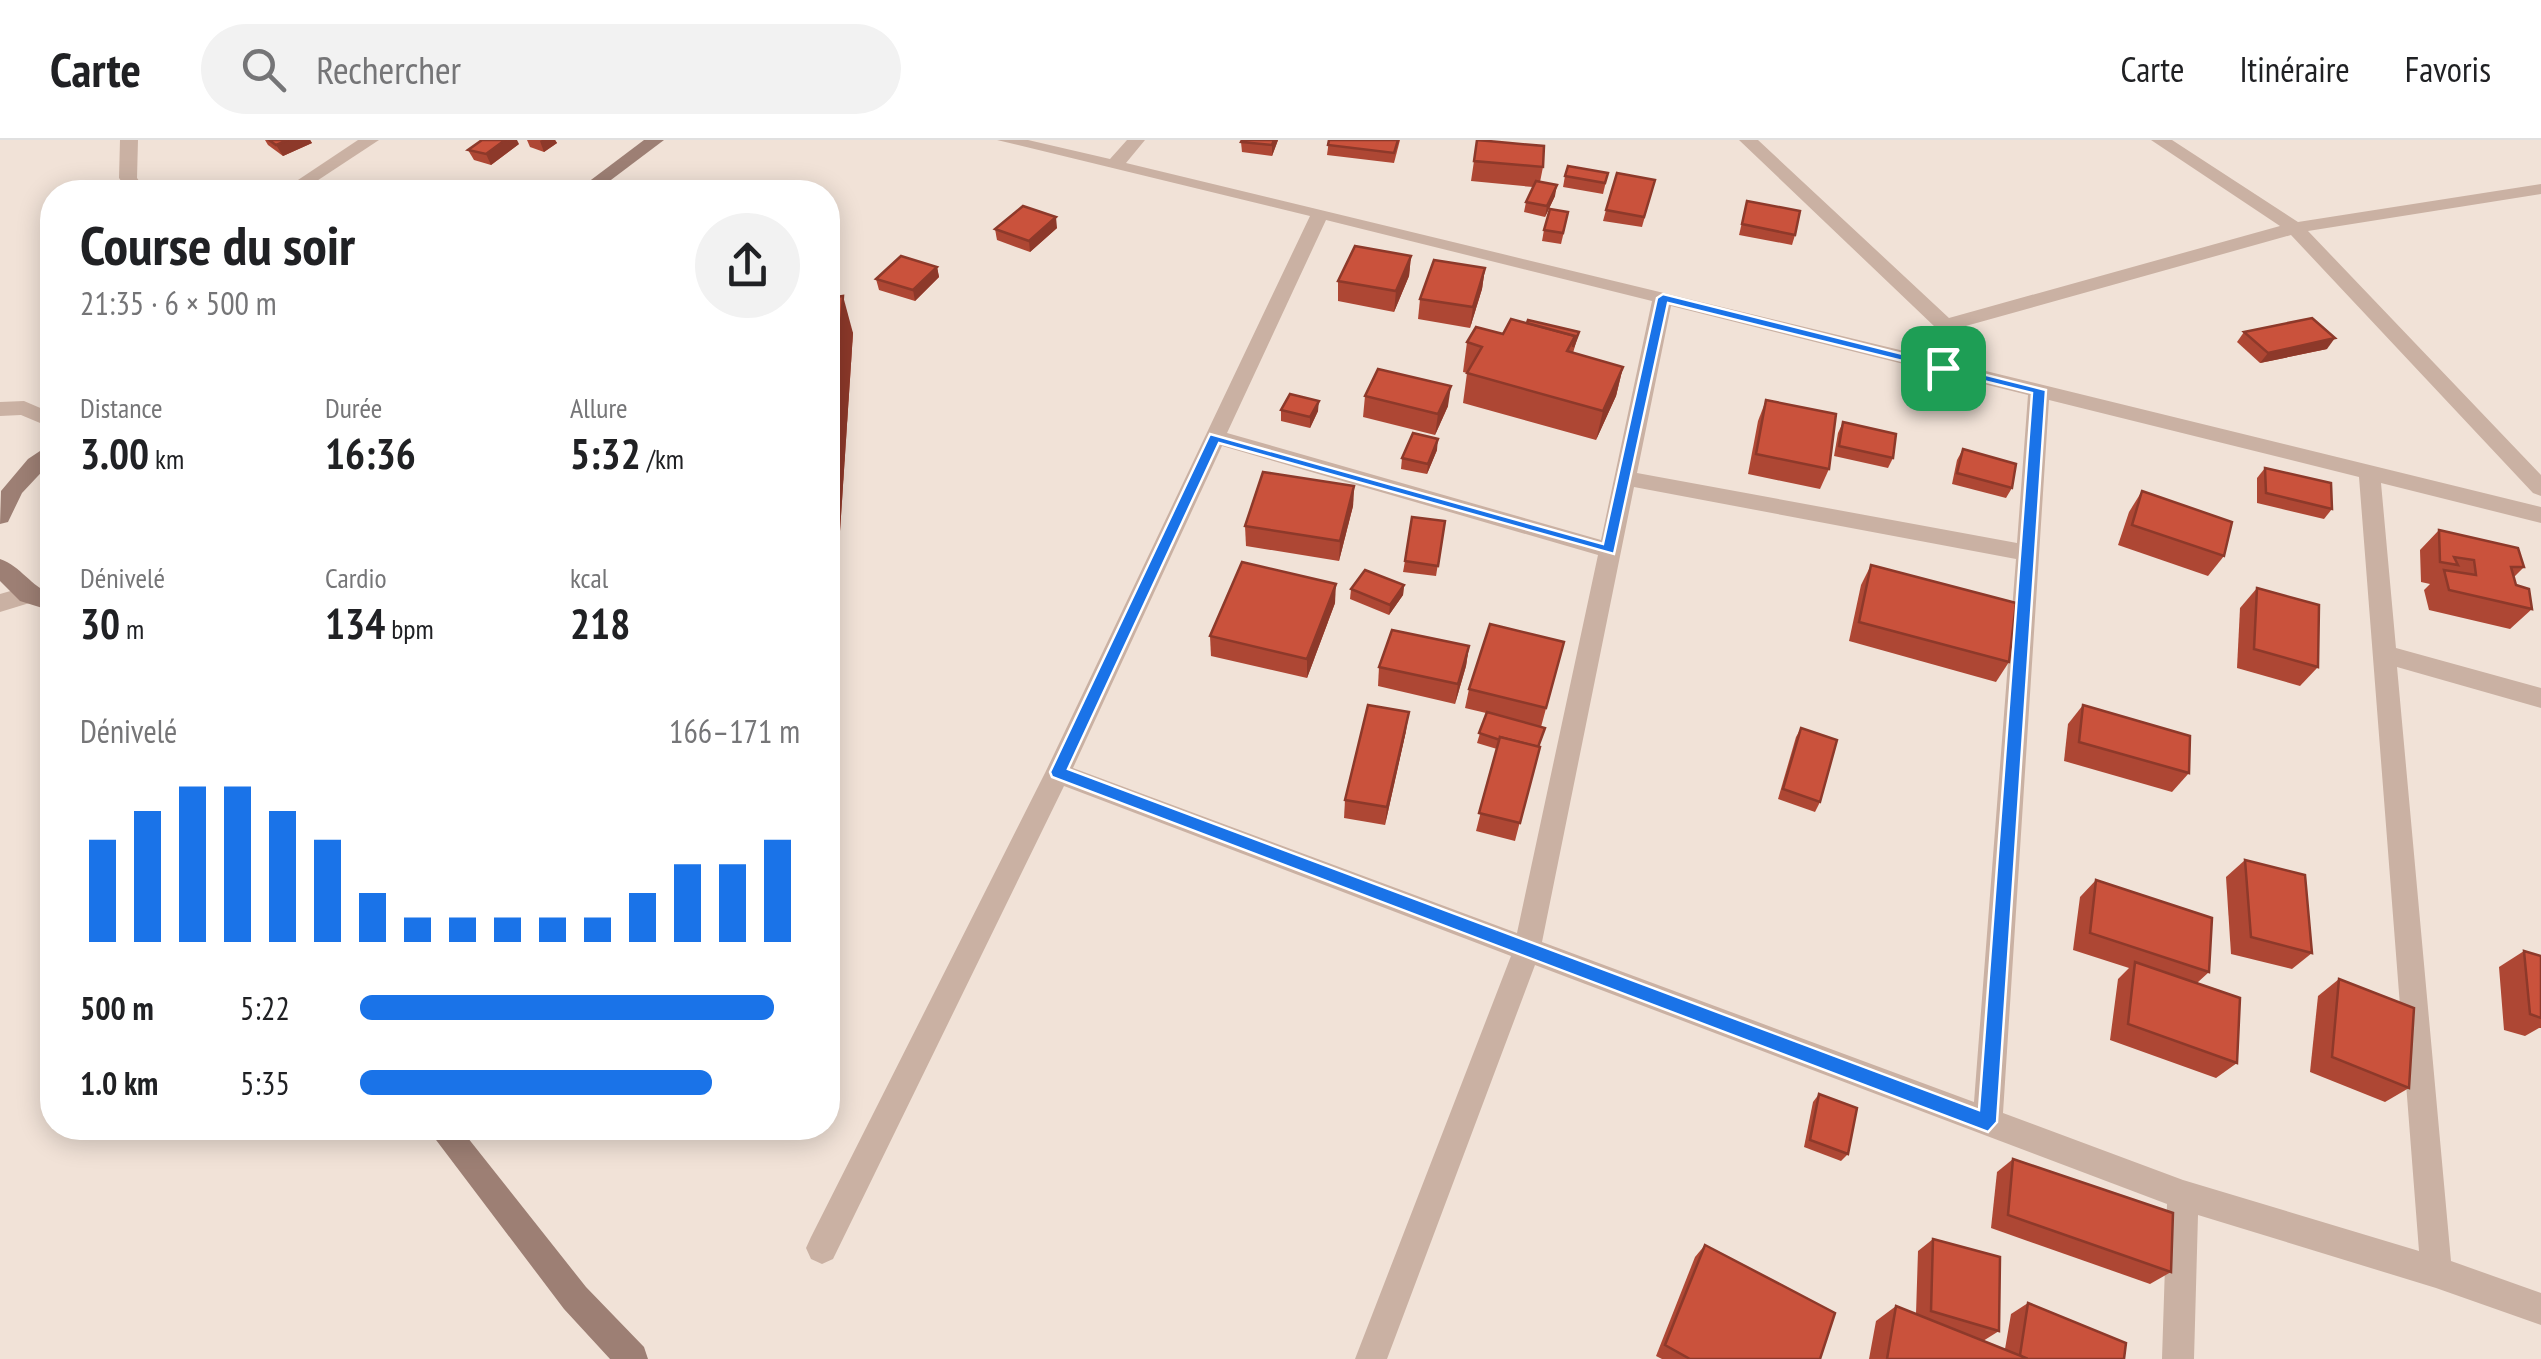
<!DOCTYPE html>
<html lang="fr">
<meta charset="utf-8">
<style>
body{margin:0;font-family:"PT Sans Narrow",sans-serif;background:#f2f2f2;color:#202124;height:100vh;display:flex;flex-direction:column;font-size:38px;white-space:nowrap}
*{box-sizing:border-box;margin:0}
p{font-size:32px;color:#757577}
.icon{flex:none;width:55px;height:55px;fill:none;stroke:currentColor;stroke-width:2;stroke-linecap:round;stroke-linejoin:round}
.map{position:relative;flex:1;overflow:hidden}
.drawer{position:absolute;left:40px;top:40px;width:800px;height:960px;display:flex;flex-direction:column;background:#fff;border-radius:40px;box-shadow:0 5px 25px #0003}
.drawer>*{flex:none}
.pin{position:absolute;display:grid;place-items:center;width:85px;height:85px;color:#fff;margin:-42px;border-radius:20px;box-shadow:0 5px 15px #0006}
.round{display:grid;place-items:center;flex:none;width:105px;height:105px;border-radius:52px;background:#f2f2f2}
.overview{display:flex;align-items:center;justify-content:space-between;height:170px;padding:0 40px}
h1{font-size:55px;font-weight:700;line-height:75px}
.figures{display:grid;grid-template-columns:repeat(3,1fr);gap:15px;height:170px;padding:10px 40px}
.figures div{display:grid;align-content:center}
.figures b{font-size:42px;font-weight:700}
.figures small{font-size:28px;font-weight:400}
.figures p{font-size:28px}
.chart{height:280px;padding:20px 40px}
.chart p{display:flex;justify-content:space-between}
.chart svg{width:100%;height:180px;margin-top:10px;stroke:#1a73e8;stroke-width:6}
ul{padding:0 40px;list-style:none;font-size:32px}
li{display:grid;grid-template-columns:160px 120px 1fr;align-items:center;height:75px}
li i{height:25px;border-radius:12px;background:#1a73e8}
header{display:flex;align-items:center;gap:60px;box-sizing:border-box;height:140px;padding:0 50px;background:#fff;border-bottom:2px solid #e0e0e0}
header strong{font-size:48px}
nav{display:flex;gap:55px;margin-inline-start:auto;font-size:35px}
.search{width:700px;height:90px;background:#f2f2f2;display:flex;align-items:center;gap:25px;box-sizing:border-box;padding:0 35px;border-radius:55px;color:#757577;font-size:38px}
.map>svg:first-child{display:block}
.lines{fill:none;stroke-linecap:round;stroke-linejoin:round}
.street{fill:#cab1a3;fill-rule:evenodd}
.secondary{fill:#9d7f74;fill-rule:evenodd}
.wall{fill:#ae4734}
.shaded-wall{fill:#8d392a}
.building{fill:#ca523c;stroke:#8d392a;stroke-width:2.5}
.route{fill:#1a73e8;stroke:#fff;stroke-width:2.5;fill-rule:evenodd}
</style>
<header>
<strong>Carte</strong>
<div class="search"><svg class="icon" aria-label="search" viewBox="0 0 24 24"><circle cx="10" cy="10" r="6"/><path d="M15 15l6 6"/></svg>Rechercher</div>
<nav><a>Carte</a><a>Itinéraire</a><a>Favoris</a></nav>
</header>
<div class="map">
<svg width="2541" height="1219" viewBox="0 0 2541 1219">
<rect width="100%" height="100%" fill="#f1e2d7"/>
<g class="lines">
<g class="street">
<polygon points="120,0 138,0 137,38 147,52 129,52 119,38"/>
<polygon points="358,0 379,0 300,52 280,52"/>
<path d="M997,0h31l82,19 17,-19h18l-19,23 807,195 2,-31 -196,-187h19l191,178 331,-92 -129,-86h21l126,82 243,-38v10l-233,37 233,244v21l-8,-3 -242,-258 -336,94 -2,34 588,144v16l-160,-40 15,165 145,40v20l-144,-41 54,594 90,32v32l-105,-37 -238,-73 -4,144h-32l5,-155 -632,-239 -148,394h-32l156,-403 -447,-170 -231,473 -11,5 -11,-5 -5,-11 5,-11 234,-464 265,-557zM1326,80l326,81 -51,239 -374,-107zM1671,166l357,89 -11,148 -380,-70zM2049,260l310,77 60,774 -236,-71 -180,-67zM1222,306l376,109 -81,378 -444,-165zM1634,347l382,72 -42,543 -432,-160z"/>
<polygon points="24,261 52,273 52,288 21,275 0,276 0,262"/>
<polygon points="28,446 36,449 40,455 36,461 0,472 0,454"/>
</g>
<g class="secondary">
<polygon points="644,0 664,0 595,52 575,52"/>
<polygon points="52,303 52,321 22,353 8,382 0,384 1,351 28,319"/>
<path d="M0,419c21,7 31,28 52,35v17l-32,-10 -20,-20z"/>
<polygon points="427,988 460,988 586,1147 644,1207 648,1219 610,1219 564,1169"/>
</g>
</g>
<g class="wall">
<polygon points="265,0 310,0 312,3 283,16 268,5"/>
<polygon points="527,0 555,0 557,3 544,12 530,7"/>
<polygon points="1278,0 1272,16 1242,12 1241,2"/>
<polygon points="1329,0 1400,0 1394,23 1327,15"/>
<polygon points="519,4 491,25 474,20 468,10"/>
<polygon points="1474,21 1543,27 1540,42 1555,56 1545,77 1524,72 1526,62 1533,47 1471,41"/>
<polygon points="1608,33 1603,54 1563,47 1565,36"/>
<polygon points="1655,40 1642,87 1603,81 1606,70"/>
<polygon points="1747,61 1795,95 1792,105 1739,95"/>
<polygon points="1566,83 1561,104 1542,101 1544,90"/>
<polygon points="1057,88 1030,112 997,100 995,89"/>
<polygon points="1411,116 1409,136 1394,172 1338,161 1338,141"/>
<polygon points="937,127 939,137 915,161 879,150 876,139"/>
<polygon points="1485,128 1482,149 1470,188 1418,179 1420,159"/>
<polygon points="828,158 853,193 840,391 828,392"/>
<polygon points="1527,183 1579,192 1573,213 1623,227 1616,256 1596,300 1463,263 1467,233 1463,232 1467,202 1503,194"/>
<polygon points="2244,192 2327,209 2260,223 2237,202"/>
<polygon points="1365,256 1448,266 1435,295 1363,277"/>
<polygon points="1766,260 1829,329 1820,349 1748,334 1758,281"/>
<polygon points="1281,270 1318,271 1310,288 1281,281"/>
<polygon points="1843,282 1893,318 1888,328 1834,316 1838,293"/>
<polygon points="1963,309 2012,348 2006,358 1952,344 1957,320"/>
<polygon points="1437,310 1427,334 1401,329 1402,318"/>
<polygon points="2265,328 2332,369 2324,379 2257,363 2257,338"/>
<polygon points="1354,346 1353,366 1339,421 1246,406 1245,386"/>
<polygon points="2142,351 2224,416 2208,436 2118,405 2129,372"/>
<polygon points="1445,381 1436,436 1403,432 1405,421"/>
<polygon points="2439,390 2524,427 2514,437 2516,445 2532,469 2510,489 2429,470 2424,450 2430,444 2421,442 2420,410"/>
<polygon points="1871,425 2009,522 1996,542 1849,501 1861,445"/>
<polygon points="1404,445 1403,455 1389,475 1350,459 1351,449"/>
<polygon points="2257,448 2318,527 2300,546 2237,528 2240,468"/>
<polygon points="1335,463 1307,538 1211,516 1210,496"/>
<polygon points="1564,502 1541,587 1539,607 1515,701 1476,691 1497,609 1477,603 1486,573 1465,568 1469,549"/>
<polygon points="1469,506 1466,526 1455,564 1378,546 1379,527"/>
<polygon points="2083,565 2189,633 2172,652 2064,621 2068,584"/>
<polygon points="1801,588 1820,662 1815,672 1778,659 1796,597"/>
<polygon points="1406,591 1385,685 1344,678 1345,660"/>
<polygon points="2245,720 2312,813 2292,829 2231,814 2226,737"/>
<polygon points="2096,740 2209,832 2197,843 2237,923 2216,938 2110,900 2118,839 2129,828 2073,810 2080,757"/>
<polygon points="2524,811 2541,816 2541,888 2539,888 2525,896 2504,890 2499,827"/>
<polygon points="2339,839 2409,948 2385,962 2310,932 2318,856"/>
<polygon points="1819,954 1848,1014 1841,1021 1804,1007 1813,962"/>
<polygon points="2013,1019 2171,1132 2150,1144 1991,1088 1997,1032"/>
<polygon points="1933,1099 1999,1191 1983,1201 2005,1209 2011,1174 2028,1163 2124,1219 1869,1219 1876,1181 1896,1166 1916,1174 1918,1111"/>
<polygon points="1705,1105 1820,1219 1662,1219 1656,1216 1695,1117"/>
</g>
<g class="shaded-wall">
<polygon points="288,0 310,0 312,3 283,16 276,5"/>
<polygon points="505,0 517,0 519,4 491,25 486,14"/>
<polygon points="542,0 555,0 557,3 544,12 540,1"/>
<polygon points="1274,0 1278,0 1272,16 1272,5"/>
<polygon points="1557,45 1555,56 1545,77 1547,66"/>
<polygon points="1056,77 1057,88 1030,112 1029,101"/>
<polygon points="1411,116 1409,136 1394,172 1396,151"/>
<polygon points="937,127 939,137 915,161 913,150"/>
<polygon points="1485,128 1482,149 1470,188 1473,167"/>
<polygon points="843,156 853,193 840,391 828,355"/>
<polygon points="2335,198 2327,209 2260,223 2268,213"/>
<polygon points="1623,227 1616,256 1596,300 1603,271"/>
<polygon points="1451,246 1448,266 1435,295 1438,274"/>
<polygon points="1319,261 1318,271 1310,288 1310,277"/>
<polygon points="1438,299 1437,310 1427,334 1428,324"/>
<polygon points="1354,346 1353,366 1339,421 1340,401"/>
<polygon points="1336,444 1335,463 1307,538 1307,519"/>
<polygon points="1404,445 1403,455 1389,475 1390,465"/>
<polygon points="1469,506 1466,526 1455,564 1458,544"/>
<polygon points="1409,572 1406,591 1385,685 1387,667"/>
</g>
<g class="building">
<polygon points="269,0 288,0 276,5"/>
<polygon points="482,0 505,0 486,14 468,10"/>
<polygon points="1242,0 1274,0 1272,5 1241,2"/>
<polygon points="1329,0 1398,0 1394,13 1328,5"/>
<polygon points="1477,0 1544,6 1543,27 1474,21"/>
<polygon points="1568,26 1608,33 1605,43 1565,36"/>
<polygon points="1617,33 1655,40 1644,77 1606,70"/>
<polygon points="1536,41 1557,45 1547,66 1526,62"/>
<polygon points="1747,61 1800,71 1795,95 1742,84"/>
<polygon points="1023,66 1056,77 1029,101 995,89"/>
<polygon points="1550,69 1568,72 1563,93 1544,90"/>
<polygon points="1355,106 1411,116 1396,151 1338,141"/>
<polygon points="901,116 937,127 913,150 876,139"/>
<polygon points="1434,120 1485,128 1473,167 1420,159"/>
<polygon points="843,156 828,355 828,158"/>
<polygon points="2312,178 2335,198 2268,213 2244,192"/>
<polygon points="1511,179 1575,196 1567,211 1623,227 1603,271 1467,233 1482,207 1467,202 1476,187 1503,194"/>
<polygon points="1528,180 1579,192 1573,207 1575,196 1527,183"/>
<polygon points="1378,229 1451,246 1438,274 1365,256"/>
<polygon points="1290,254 1319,261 1310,277 1281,270"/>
<polygon points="1766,260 1836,274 1829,329 1756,314"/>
<polygon points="1843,282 1896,294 1893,318 1839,306"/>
<polygon points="1413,293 1438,299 1428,324 1402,318"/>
<polygon points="1963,309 2016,324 2012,348 1957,333"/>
<polygon points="2265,328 2331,343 2332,369 2266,353"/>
<polygon points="1263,332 1354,346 1340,401 1245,386"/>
<polygon points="2142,351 2232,382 2224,416 2132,385"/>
<polygon points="1412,377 1445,381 1438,426 1405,421"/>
<polygon points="2439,390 2518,408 2524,427 2511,427 2516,445 2529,449 2532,469 2449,450 2444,430 2476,435 2474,420 2454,417 2458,425 2440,422"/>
<polygon points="1242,422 1336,444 1307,519 1210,496"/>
<polygon points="1871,425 2016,463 2009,522 1859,482"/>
<polygon points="1365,430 1404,445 1390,465 1351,449"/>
<polygon points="2257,448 2319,465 2318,527 2254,509"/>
<polygon points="1490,484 1564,502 1546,568 1469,549"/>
<polygon points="1392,490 1469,506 1458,544 1379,527"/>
<polygon points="1368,565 1409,572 1387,667 1345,660"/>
<polygon points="2083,565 2190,596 2189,633 2079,602"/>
<polygon points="1487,572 1545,588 1538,607 1500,597 1500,600 1479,593"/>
<polygon points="1801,588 1837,600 1820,662 1783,649"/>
<polygon points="1500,597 1540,607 1520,683 1479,673"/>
<polygon points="2245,720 2305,735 2312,813 2251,797"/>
<polygon points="2096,740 2212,778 2209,832 2090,793"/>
<polygon points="2524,811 2541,816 2541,878 2530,874"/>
<polygon points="2135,822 2240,858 2237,923 2128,884"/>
<polygon points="2339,839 2414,868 2409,948 2332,917"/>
<polygon points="1819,954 1857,968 1848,1014 1810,1000"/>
<polygon points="2013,1019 2173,1073 2171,1132 2008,1075"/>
<polygon points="1933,1099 2000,1117 1999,1191 1931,1171"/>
<polygon points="1705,1105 1835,1173 1820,1219 1690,1219 1665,1205"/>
<polygon points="2028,1163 2126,1203 2124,1219 2025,1219 2020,1215"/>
<polygon points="1896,1166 2026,1218 2025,1219 1887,1219"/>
</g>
<path class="route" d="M1663,154l383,96 -49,732 -9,10 -936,-355 -2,-5 160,-338 393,110 54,-246zM1668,163l364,90 -53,717 -911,-341 151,-326 395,111z"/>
</svg>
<div class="pin" style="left:1943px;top:228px;background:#1e9e55"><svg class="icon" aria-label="arrive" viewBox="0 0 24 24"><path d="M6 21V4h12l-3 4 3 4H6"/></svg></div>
<section class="drawer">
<div class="overview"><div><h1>Course du soir</h1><p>21:35 · 6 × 500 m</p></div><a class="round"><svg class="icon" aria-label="share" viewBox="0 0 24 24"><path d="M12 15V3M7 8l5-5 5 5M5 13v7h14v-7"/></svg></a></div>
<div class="figures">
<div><p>Distance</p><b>3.00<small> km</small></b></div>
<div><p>Durée</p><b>16:36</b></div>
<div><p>Allure</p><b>5:32<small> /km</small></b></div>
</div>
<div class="figures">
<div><p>Dénivelé</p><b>30<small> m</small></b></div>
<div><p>Cardio</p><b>134<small> bpm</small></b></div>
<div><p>kcal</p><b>218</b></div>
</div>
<div class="chart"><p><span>Dénivelé</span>166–171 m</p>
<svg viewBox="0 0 160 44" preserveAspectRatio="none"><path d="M5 44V19M15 44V12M25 44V6M35 44V6M45 44V12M55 44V19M65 44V32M75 44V38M85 44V38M95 44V38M105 44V38M115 44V38M125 44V32M135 44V25M145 44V25M155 44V19"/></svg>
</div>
<ul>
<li><b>500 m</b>5:22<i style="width:94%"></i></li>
<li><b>1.0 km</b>5:35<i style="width:80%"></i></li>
</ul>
</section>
</div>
